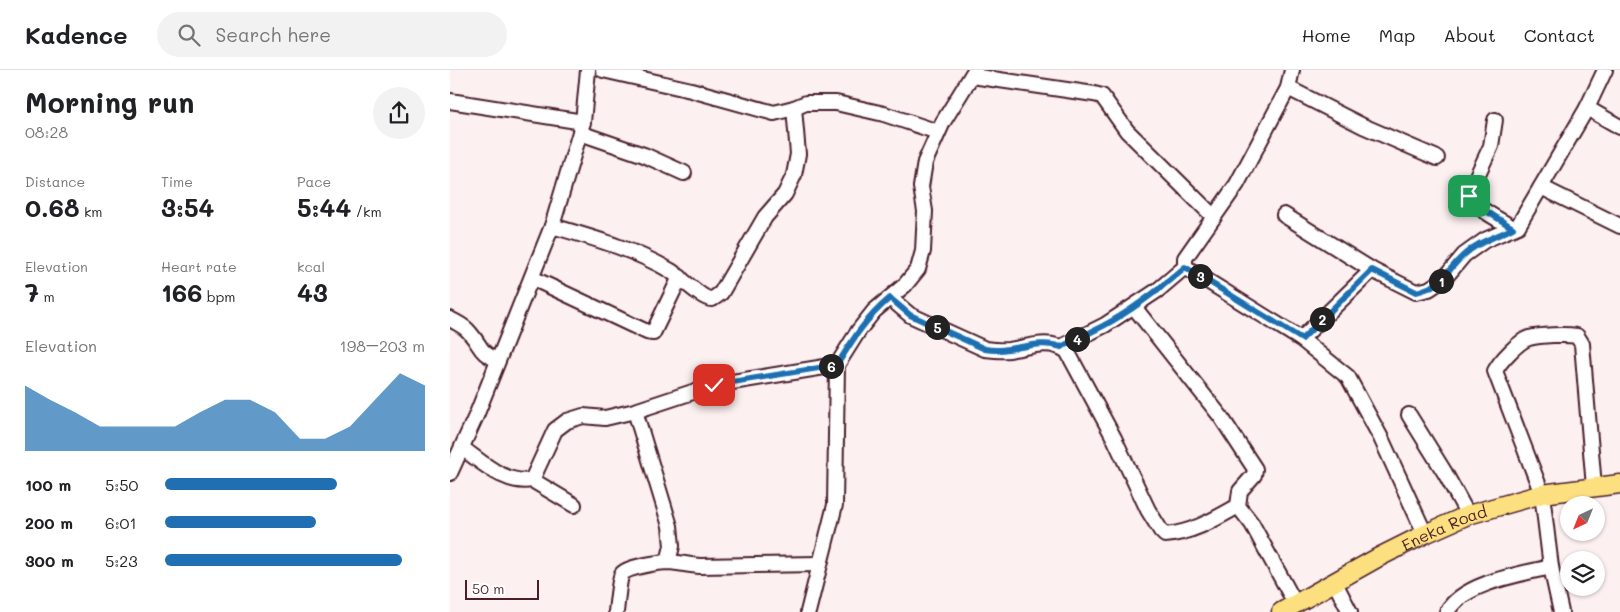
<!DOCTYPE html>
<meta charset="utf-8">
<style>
body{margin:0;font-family:Mali,sans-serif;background:#f2f2f2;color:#202124;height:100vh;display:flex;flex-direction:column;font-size:19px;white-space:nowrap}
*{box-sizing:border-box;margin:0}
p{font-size:16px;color:#757577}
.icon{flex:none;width:28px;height:28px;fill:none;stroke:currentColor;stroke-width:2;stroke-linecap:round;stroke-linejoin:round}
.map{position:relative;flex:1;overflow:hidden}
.panel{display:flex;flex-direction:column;background:#fff;width:450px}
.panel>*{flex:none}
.needle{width:32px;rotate:223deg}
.tools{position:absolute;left:1110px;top:426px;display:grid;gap:10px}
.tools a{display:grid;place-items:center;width:45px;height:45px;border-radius:50%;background:#fff;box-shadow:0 1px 4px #0004;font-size:25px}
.scale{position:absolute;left:15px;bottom:12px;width:74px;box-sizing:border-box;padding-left:5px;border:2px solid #4a1f2b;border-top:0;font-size:14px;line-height:18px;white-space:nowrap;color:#4a1f2b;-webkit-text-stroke:4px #fff;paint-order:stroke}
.pin{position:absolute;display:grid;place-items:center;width:42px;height:42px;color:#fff;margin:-21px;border-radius:10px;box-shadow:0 2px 8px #0006}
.km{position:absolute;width:25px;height:25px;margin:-12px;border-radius:50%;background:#222;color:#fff;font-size:14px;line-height:25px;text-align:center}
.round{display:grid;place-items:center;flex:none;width:52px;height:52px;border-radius:26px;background:#f2f2f2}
.headline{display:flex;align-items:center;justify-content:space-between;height:85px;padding:0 25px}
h1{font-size:28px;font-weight:700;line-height:38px}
.figures{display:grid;grid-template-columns:repeat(3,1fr);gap:8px;height:85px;padding:5px 25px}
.figures div{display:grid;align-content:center}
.figures b{font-size:25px;font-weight:700}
.figures small{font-size:14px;font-weight:400}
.figures p{font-size:14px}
.chart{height:140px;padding:10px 25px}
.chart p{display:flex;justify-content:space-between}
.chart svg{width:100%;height:90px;margin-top:5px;fill:#1f6fb2;opacity:.7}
ul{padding:0 25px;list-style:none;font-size:16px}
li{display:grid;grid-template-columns:80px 60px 1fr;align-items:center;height:38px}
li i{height:12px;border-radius:6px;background:#1f6fb2}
header{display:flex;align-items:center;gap:30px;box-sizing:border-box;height:70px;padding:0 25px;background:#fff;border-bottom:1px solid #e0e0e0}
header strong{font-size:24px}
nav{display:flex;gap:28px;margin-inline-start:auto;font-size:18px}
.search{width:350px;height:45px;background:#f2f2f2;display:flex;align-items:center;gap:12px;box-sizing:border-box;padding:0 18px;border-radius:28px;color:#757577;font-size:19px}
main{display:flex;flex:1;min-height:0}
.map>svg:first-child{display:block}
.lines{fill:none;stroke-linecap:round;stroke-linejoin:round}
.minor-casing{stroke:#4a1f2b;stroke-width:18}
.major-casing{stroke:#4a1f2b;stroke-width:21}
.minor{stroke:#fff;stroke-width:14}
.major{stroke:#fce080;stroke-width:18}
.route-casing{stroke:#fff;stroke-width:10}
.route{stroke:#1f6fb2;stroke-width:6}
.labels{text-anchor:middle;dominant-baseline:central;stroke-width:4.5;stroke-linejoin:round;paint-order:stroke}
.street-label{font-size:16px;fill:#4a1f2b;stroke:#fff}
</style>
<header>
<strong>Kadence</strong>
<div class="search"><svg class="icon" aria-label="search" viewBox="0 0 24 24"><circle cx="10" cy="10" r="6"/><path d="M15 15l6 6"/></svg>Search here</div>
<nav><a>Home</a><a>Map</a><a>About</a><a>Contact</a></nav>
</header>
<main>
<section class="panel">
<div class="headline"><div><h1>Morning run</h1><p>08:28</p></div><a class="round"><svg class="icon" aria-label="share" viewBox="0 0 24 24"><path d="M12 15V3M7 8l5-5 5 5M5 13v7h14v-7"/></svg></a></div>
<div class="figures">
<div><p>Distance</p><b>0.68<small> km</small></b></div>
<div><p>Time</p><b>3:54</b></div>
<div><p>Pace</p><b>5:44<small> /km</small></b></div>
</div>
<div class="figures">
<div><p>Elevation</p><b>7<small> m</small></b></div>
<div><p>Heart rate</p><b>166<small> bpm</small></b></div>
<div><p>kcal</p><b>43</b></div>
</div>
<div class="chart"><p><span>Elevation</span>198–203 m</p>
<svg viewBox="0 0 160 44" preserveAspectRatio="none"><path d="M0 44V12L10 19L20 25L30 32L40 32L50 32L60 32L70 25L80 19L90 19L100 25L110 38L120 38L130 32L140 19L150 6L160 12V44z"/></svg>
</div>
<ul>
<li><b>100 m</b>5:50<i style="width:66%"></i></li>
<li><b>200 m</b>6:01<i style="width:58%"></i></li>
<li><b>300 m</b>5:23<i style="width:91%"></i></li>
</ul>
</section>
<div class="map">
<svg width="1170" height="542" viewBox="0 0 1170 542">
<rect width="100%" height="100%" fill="#fcf0f0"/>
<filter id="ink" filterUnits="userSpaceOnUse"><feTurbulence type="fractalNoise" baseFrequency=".02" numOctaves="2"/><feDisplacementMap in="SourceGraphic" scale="10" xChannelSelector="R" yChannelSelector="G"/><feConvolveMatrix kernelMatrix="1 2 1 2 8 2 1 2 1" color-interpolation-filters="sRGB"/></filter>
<g filter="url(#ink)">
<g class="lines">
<g class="minor-casing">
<g id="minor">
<polyline points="153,0 241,20 324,43 344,38 356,33 386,33 434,44 488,62"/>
<polyline points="842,0 838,18 787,114 735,188 735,197 851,269 898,307 931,368 975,464"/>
<polyline points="522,6 644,24 652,26 677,61 764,147"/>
<polyline points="838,18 913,56 987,88"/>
<polyline points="0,31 133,52"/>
<polyline points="1137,38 1170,57"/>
<path d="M1045,50l-4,26 -22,47c1,13 33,28 44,35"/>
<polyline points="130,63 194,85 234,103"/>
<polyline points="1091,117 1170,156"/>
<polyline points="834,145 922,200 966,222 979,219 994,209 1014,185 1035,170 1068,156 1137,38 1155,0"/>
<path d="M102,156c41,12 82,23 119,45 8,5 32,29 41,28 3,-1 6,-4 9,-6l44,-76 20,-23 9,-19 4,-21 -4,-46"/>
<polyline points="82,208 197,262 203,263 230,207"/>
<path d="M440,228l20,17 75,34c8,1 16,2 24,1 20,-3 40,-12 58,1l47,87 34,72 13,21 4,4c27,-2 50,-16 73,-29"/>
<polyline points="684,237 771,347 805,399 804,405 790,421 788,436 802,454 846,535"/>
<path d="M0,249c7,4 15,7 20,14 13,15 8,19 28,27"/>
<polyline points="851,269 922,200"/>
<polyline points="611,277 655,255 708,220 735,197"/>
<polyline points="185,341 220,456 222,476 218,492"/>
<polyline points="959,345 995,403 1018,445"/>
<path d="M12,378c20,14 43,37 70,32l42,25"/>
<polyline points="0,403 26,346 102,156 133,52 138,0"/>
<polyline points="82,410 105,360 117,351 133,346 155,348 185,341 264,315 387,295"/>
<polyline points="885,513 900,542"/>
<path d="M166,542c1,-8 3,-33 6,-38 4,-7 39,-12 47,-12 11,1 20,3 31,4l119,-2"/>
<polyline points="358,542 385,435 387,295 409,260 424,241 455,215 468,199 473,181 475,141 471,117 475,92 493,52 525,0"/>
<path d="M997,542c15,-29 74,-38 104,-45"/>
<path d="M1111,542l-10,-45 -9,-73 -47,-123c5,-10 24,-30 34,-33 11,-3 37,-4 48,-2l5,8 12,143"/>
</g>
</g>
<g class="major-casing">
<g id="major">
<path id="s1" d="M831,542l98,-55 46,-23 43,-19 74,-21 78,-10"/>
</g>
</g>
<use href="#minor" class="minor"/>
<use href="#major" class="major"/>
</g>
</g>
<g class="lines" filter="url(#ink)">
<g class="route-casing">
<path id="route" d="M264,315l123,-20c16,-26 29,-47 53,-67l20,17 75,34c26,5 52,-11 76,-2 14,-7 28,-14 42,-21 30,-16 57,-37 82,-59l117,72 70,-69 44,22c30,-7 29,-21 49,-38 14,-13 32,-17 48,-26l-38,-24 -6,-8"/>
</g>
<use href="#route" class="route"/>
</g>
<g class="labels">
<g class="street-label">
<text stroke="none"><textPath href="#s1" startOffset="184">Eneka Road</textPath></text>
</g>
</g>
</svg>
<div class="tools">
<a><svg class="needle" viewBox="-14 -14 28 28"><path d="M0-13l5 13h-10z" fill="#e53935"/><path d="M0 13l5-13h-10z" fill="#757577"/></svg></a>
<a><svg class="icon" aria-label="layers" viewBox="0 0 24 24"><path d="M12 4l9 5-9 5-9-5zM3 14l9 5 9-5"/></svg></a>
</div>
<div class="scale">50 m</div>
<div class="pin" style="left:1019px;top:126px;background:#1e9e55"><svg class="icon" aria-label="arrive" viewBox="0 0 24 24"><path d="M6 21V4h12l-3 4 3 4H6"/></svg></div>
<div class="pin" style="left:264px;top:315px;background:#d93025"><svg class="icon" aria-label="check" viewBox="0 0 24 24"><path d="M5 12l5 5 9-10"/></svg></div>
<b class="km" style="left:991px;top:211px">1</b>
<b class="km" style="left:872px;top:249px">2</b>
<b class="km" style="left:750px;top:206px">3</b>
<b class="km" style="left:627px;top:269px">4</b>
<b class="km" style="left:487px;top:257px">5</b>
<b class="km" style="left:381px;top:296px">6</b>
</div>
</main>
